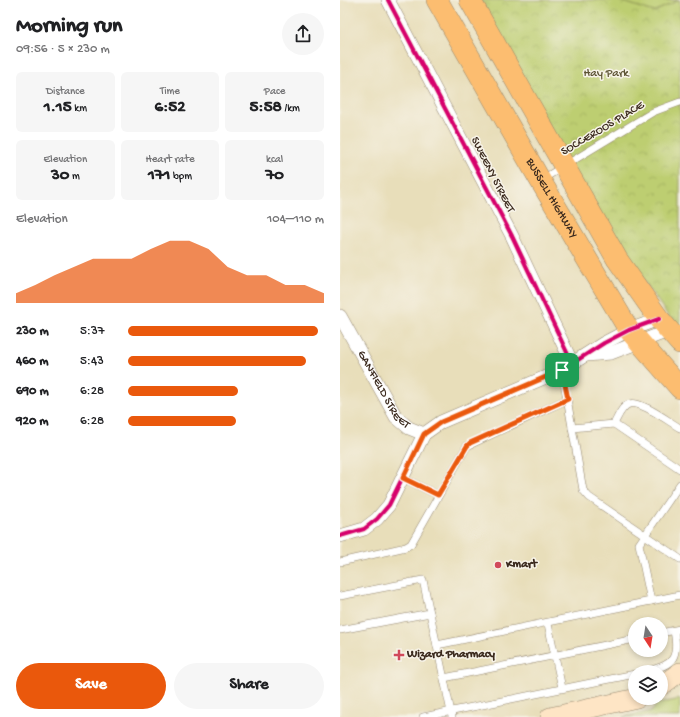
<!DOCTYPE html>
<meta charset="utf-8">
<style>
body{margin:0;font-family:"Gochi Hand",sans-serif;background:#f6f6f6;color:#202124;height:100vh;display:flex;flex-direction:column;font-size:15px;white-space:nowrap}
*{box-sizing:border-box;margin:0}
p{font-size:13px;color:#757577}
.icon{flex:none;width:22px;height:22px;fill:none;stroke:currentColor;stroke-width:2;stroke-linecap:round;stroke-linejoin:round}
.map{position:relative;flex:1;overflow:hidden}
.side{display:flex;flex-direction:column;background:#fff;width:340px}
.side>*{flex:none}
.needle{width:26px;rotate:168deg}
.controls{position:absolute;left:288px;top:617px;display:grid;gap:8px}
.controls a{display:grid;place-items:center;width:40px;height:40px;border-radius:50%;background:#fff;box-shadow:0 2px 6px #0003;font-size:20px}
.pin{position:absolute;display:grid;place-items:center;width:34px;height:34px;color:#fff;margin:-17px;border-radius:8px;box-shadow:0 2px 6px #0006}
.round{display:grid;place-items:center;flex:none;width:42px;height:42px;border-radius:21px;background:#f6f6f6}
.headline{display:flex;align-items:center;justify-content:space-between;height:68px;padding:0 16px}
h1{font-size:22px;font-weight:800;line-height:30px}
.figures{display:grid;grid-template-columns:repeat(3,1fr);gap:6px;height:68px;padding:4px 16px}
.figures div{display:grid;align-content:center;border-radius:6px;background:#f6f6f6;text-align:center}
.figures b{font-size:17px;font-weight:800}
.figures small{font-size:11px;font-weight:400}
.figures p{font-size:11px}
.chart{height:112px;padding:8px 16px}
.chart p{display:flex;justify-content:space-between}
.chart svg{width:100%;height:72px;margin-top:4px;fill:#ea580c;opacity:.7}
.cta{display:flex;gap:8px;margin-top:auto;padding:8px 16px}
.cta a{flex:1;height:46px;border-radius:24px;background:#ea580c;color:#fff;font-size:16px;font-weight:800;line-height:46px;text-align:center}
.cta a+a{background:#f6f6f6;color:#202124}
ul{padding:0 16px;list-style:none;font-size:13px}
li{display:grid;grid-template-columns:64px 48px 1fr;align-items:center;height:30px}
li i{height:10px;border-radius:5px;background:#ea580c}
main{display:flex;flex:1;min-height:0}
.map>svg:first-child{display:block}
.park{fill:url(#park-crowns);stroke:#7c7c48}
.pitch{fill:#bdce71;stroke:#7c7c48}
.lines{fill:none;stroke-linecap:round;stroke-linejoin:round}
.service-casing{stroke:#92846c;stroke-width:8}
.minor-casing{stroke:#92846c;stroke-width:14}
.secondary-casing{stroke:#92846c;stroke-width:20}
.primary-casing{stroke:#92846c;stroke-width:22}
.service{stroke:#fff;stroke-width:7}
.minor{stroke:#fff;stroke-width:13}
.secondary{stroke:#fee5c5;stroke-width:19}
.primary{stroke:#fcbd6f;stroke-width:21}
.cycleway-casing{stroke:#f7f3e8;stroke-width:6}
.cycleway{stroke:#d6006c;stroke-width:4}
.route-casing{stroke:#fff;stroke-width:8}
.route{stroke:#ea580c;stroke-width:5}
.poi-dot{fill:#d1495b;stroke:#f7f3e8;stroke-width:1.5}
.labels{text-anchor:middle;dominant-baseline:central;stroke-width:3;stroke-linejoin:round;paint-order:stroke}
.park-label{font-size:12px;fill:#5c5333;stroke:#f7f3e8}
.street-label{font-size:12px;fill:#3b2a1e;stroke:#f7f3e8}
.poi-label{font-size:12px;font-weight:bold;fill:#3b2a1e;stroke:#f7f3e8;text-anchor:start}
</style>
<main>
<section class="side">
<div class="headline"><div><h1>Morning run</h1><p>09:56 · 5 × 230 m</p></div><a class="round"><svg class="icon" aria-label="share" viewBox="0 0 24 24"><path d="M12 15V3M7 8l5-5 5 5M5 13v7h14v-7"/></svg></a></div>
<div class="figures">
<div><p>Distance</p><b>1.15<small> km</small></b></div>
<div><p>Time</p><b>6:52</b></div>
<div><p>Pace</p><b>5:58<small> /km</small></b></div>
</div>
<div class="figures">
<div><p>Elevation</p><b>30<small> m</small></b></div>
<div><p>Heart rate</p><b>171<small> bpm</small></b></div>
<div><p>kcal</p><b>70</b></div>
</div>
<div class="chart"><p><span>Elevation</span>104–110 m</p>
<svg viewBox="0 0 160 44" preserveAspectRatio="none"><path d="M0 44V38L10 33L20 27L30 22L40 17L50 17L60 17L70 11L80 6L90 6L100 11L110 22L120 27L130 27L140 33L150 33L160 38V44z"/></svg>
</div>
<ul>
<li><b>230 m</b>5:37<i style="width:97%"></i></li>
<li><b>460 m</b>5:43<i style="width:91%"></i></li>
<li><b>690 m</b>6:28<i style="width:56%"></i></li>
<li><b>920 m</b>6:28<i style="width:55%"></i></li>
</ul>
<div class="cta"><a>Save</a><a>Share</a></div>
</section>
<div class="map">
<svg width="340" height="717" viewBox="0 0 340 717">
<defs>
<pattern id="park-crowns" width="20" height="18" patternUnits="userSpaceOnUse"><rect width="20" height="18" fill="#bdce71"/><path d="M2 6a3 3 0 1 1 6 0M12 15a3 3 0 1 1 6 0" fill="none" stroke="#a3b161"/></pattern>
</defs>
<rect width="100%" height="100%" fill="#f7f3e8"/>
<filter id="ink" filterUnits="userSpaceOnUse"><feTurbulence type="fractalNoise" baseFrequency=".025" numOctaves="2"/><feDisplacementMap in="SourceGraphic" scale="8" xChannelSelector="R" yChannelSelector="G"/><feConvolveMatrix kernelMatrix="1 2 1 2 8 2 1 2 1" color-interpolation-filters="sRGB"/></filter>
<filter id="wash" filterUnits="userSpaceOnUse"><feTurbulence type="fractalNoise" baseFrequency=".012" numOctaves="4" result="noise"/><feDisplacementMap in="SourceGraphic" scale="16" xChannelSelector="R" yChannelSelector="G"/><feGaussianBlur stdDeviation="0.9" result="paint"/><feColorMatrix in="noise" values="0 0 0 0 0 0 0 0 0 0 0 0 0 0 0 0 0 1.4 0 .05"/><feComposite in="paint" operator="in"/></filter>
<g filter="url(#wash)">
<rect width="100%" height="100%" fill="#e8deba"/>
<polygon class="park" points="140,0 340,0 340,329 329,317 253,208"/>
<g class="pitch">
<polygon points="278,0 339,0 314,12"/>
<polygon points="340,699 340,717 283,717 312,711 317,704"/>
</g>
</g>
<g filter="url(#ink)">
<g class="lines">
<g class="service-casing">
<g id="service">
<polyline points="201,180 313,112 340,102"/>
<polyline points="222,370 243,490 249,497 340,559"/>
<path d="M274,424c4,-7 7,-17 15,-20 12,-4 40,18 51,24"/>
<polyline points="232,428 274,424 340,469"/>
<polyline points="63,478 98,495"/>
<polyline points="0,562 66,547 71,544 127,446 228,399"/>
<polyline points="0,596 83,580 90,613 0,630"/>
<polyline points="311,601 299,544 340,484"/>
<polyline points="90,613 112,717"/>
<polyline points="208,624 222,688"/>
<polyline points="321,633 340,629"/>
<polyline points="97,645 340,595"/>
<path d="M302,672c29,-6 38,-11 32,-41"/>
<polyline points="104,678 295,639"/>
<polyline points="83,717 295,674"/>
</g>
</g>
<g class="minor-casing">
<g id="minor">
<polyline points="48,0 172,236 232,363"/>
<path id="s1" d="M0,316l56,101 13,11 15,6"/>
<polyline points="246,355 271,353 328,331"/>
<polyline points="0,536 24,529 37,519 49,505 84,434 101,422 222,370 264,343 289,330 319,319"/>
</g>
</g>
<g class="secondary-casing">
<g id="secondary">
<polyline points="321,686 340,672"/>
<polyline points="210,717 297,698"/>
</g>
</g>
<g class="primary-casing">
<g id="primary">
<path id="s2" d="M97,0l103,180 89,150 51,58"/>
<polyline points="130,0 277,259 319,319 340,343"/>
</g>
</g>
<use href="#service" class="service"/>
<use href="#minor" class="minor"/>
<use href="#secondary" class="secondary"/>
<use href="#primary" class="primary"/>
<g class="cycleway-casing">
<g id="cycleway">
<polyline points="48,0 172,236 232,363"/>
<polyline points="0,536 24,529 37,519 49,505 84,434 101,422 222,370 264,343 289,330 319,319"/>
</g>
</g>
<use href="#cycleway" class="cycleway"/>
</g>
</g>
<g class="lines" filter="url(#ink)">
<g class="route-casing">
<polygon id="route" points="222,370 228,399 130,443 127,446 98,495 63,478 84,434 101,422"/>
</g>
<use href="#route" class="route"/>
</g>
<g class="poi-dot">
<circle cx="158" cy="565" r="4"/>
<path d="M57 649h4v4h4v4h-4v4h-4v-4h-4v-4h4z"/>
</g>
<g class="labels">
<g class="park-label">
<text x="266" y="74">Hay Park</text>
</g>
<g class="street-label">
<text transform="translate(263 129) rotate(-31)">SOCCEROOS PLACE</text>
<text transform="translate(152 175) rotate(63)">SWEENY STREET</text>
<text stroke="none"><textPath href="#s2" startOffset="229">BUSSELL HIGHWAY</textPath></text>
<text stroke="none"><textPath href="#s1" startOffset="86">GANFIELD STREET</textPath></text>
</g>
<g class="poi-label">
<text x="166" y="565">Kmart</text>
<text x="67" y="655">Wizard Pharmacy</text>
</g>
</g>
</svg>
<div class="controls">
<a><svg class="needle" viewBox="-14 -14 28 28"><path d="M0-13l5 13h-10z" fill="#e53935"/><path d="M0 13l5-13h-10z" fill="#757577"/></svg></a>
<a><svg class="icon" aria-label="layers" viewBox="0 0 24 24"><path d="M12 4l9 5-9 5-9-5zM3 14l9 5 9-5"/></svg></a>
</div>
<div class="pin" style="left:222px;top:370px;background:#1e9e55"><svg class="icon" aria-label="arrive" viewBox="0 0 24 24"><path d="M6 21V4h12l-3 4 3 4H6"/></svg></div>
</div>
</main>
